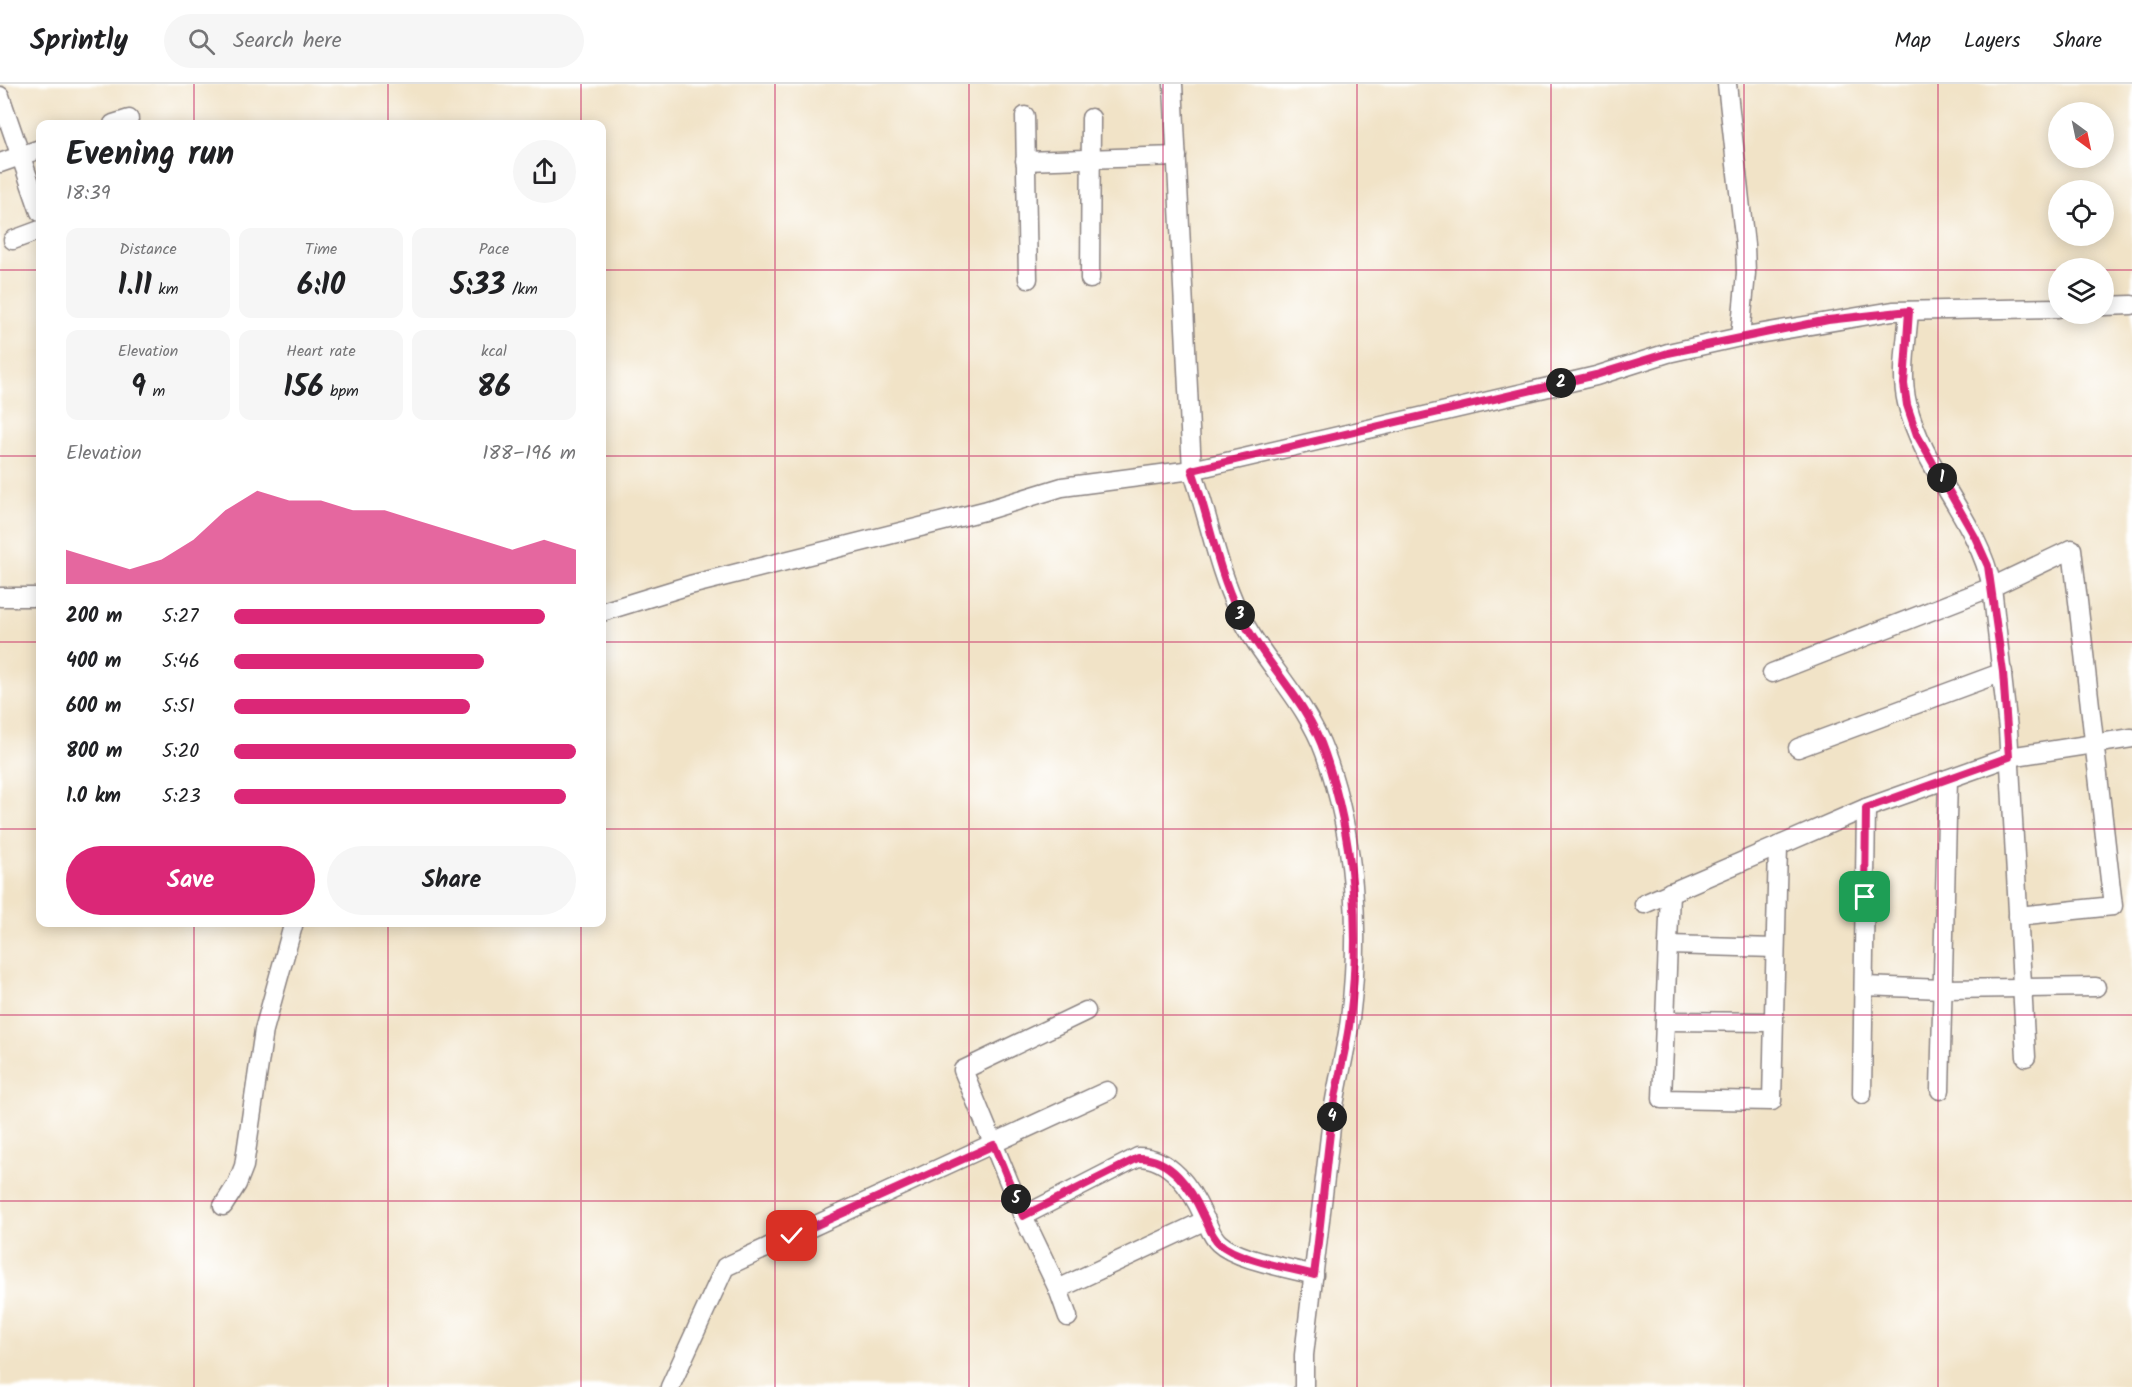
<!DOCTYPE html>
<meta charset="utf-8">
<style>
body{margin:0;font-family:Kalam,sans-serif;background:#f6f6f6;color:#202124;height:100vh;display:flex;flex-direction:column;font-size:22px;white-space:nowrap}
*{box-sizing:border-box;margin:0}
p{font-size:20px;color:#757577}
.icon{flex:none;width:33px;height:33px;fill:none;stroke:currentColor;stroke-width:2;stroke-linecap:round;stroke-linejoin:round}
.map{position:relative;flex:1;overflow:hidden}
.drawer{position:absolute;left:36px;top:36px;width:570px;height:807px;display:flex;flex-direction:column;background:#fff;border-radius:12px;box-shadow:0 3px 15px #0003}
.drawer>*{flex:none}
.needle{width:39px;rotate:147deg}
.controls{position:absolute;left:2048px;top:18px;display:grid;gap:12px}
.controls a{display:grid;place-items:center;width:66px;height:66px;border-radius:50%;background:#fff;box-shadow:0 3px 15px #0003;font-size:30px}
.pin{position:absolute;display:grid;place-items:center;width:51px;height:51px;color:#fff;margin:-26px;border-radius:12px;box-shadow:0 3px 9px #0006}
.km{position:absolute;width:30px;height:30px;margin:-15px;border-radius:50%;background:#222;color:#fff;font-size:16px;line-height:30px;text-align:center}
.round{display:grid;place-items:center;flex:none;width:63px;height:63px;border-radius:32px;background:#f6f6f6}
.summary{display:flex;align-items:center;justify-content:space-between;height:102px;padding:0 30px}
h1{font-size:33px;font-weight:700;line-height:45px}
.stats{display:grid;grid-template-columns:repeat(3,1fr);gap:9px;height:102px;padding:6px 30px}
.stats div{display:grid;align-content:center;border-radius:12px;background:#f6f6f6;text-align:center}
.stats b{font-size:30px;font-weight:700}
.stats small{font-size:16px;font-weight:400}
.stats p{font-size:16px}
.chart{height:168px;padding:12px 30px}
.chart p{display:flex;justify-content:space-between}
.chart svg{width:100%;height:108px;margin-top:6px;fill:#db2777;opacity:.7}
.button{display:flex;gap:12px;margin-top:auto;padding:12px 30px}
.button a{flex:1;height:69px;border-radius:36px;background:#db2777;color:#fff;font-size:24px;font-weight:700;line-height:69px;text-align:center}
.button a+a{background:#f6f6f6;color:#202124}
ul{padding:0 30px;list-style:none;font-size:20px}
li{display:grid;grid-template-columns:96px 72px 1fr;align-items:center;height:45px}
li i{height:15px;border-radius:8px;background:#db2777}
header{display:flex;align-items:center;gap:36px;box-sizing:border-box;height:84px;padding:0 30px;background:#fff;border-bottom:2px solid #e0e0e0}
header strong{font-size:28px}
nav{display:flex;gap:33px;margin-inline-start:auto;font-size:21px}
.search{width:420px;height:54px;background:#f6f6f6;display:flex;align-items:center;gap:15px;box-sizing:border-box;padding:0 21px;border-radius:33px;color:#757577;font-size:22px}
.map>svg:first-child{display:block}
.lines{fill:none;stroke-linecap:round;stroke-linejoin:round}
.minor-casing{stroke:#8a8281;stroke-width:21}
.minor{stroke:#fff;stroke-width:18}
.route-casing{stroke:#fff;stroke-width:12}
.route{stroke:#db2777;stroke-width:8}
.grid{fill:none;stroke:#c2185b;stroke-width:1.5;stroke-opacity:0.55}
</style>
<header>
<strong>Sprintly</strong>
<div class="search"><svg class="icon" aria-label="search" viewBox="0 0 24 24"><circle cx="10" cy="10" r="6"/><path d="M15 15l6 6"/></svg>Search here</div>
<nav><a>Map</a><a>Layers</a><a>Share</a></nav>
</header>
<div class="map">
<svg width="2132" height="1303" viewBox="0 0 2132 1303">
<rect width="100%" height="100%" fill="#fff"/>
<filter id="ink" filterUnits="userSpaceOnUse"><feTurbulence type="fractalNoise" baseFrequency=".0167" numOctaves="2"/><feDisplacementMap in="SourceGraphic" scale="12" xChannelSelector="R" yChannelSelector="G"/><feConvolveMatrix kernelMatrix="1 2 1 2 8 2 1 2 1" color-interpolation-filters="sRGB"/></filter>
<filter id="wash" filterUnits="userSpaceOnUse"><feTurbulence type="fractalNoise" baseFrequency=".008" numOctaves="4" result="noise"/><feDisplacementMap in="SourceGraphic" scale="24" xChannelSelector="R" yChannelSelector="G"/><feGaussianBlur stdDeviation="1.35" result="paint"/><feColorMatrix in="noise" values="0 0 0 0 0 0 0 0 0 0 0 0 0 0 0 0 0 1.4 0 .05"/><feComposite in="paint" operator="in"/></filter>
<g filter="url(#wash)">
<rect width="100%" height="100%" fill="#f1e3c7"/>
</g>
<g filter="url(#ink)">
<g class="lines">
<g class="minor-casing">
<g id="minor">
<path d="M1173,0l19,386c17,47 24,94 46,141 24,50 68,89 87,142 30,84 36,177 25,266 -4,34 -14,67 -18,100 -10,79 -18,157 -28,236v32"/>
<polyline points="1727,0 1745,161 1746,189 1740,253"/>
<polyline points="0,12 40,128"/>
<polyline points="1025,32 1028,195"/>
<polyline points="113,40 129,35"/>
<polyline points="1025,77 1177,72"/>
<polyline points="0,79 40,65"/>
<polyline points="13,156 40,146"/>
<polyline points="1090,195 1091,34"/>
<polyline points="2103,222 2132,221"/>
<path d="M1909,227c-2,30 -9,63 -2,92 16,67 71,117 85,184l16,142 18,328"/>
<polyline points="0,513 40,513"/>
<polyline points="602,528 690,501 984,427 1062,403 1192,386 1596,292 1668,269 1740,253 1893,227 2058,224"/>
<polyline points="1772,589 1992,503 2072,465 2113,822 2018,832"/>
<polyline points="1798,664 2003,588"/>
<polyline points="1670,808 1662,1015 1772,1017 1778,762"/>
<polyline points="1644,820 1866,724 2009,673 2132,654"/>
<polyline points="1668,861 1775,864"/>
<polyline points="1864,902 1943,905 2096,903"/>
<polyline points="1665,937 1774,938"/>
<polyline points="1940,1006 1948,695"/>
<polyline points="1862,1010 1866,724"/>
<polyline points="223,1122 237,1100 244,1082 264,946 294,838"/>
<path d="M1023,1132l115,-59c32,0 53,31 65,58 5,9 8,21 16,28 18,17 71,25 95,32"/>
<polyline points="1058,1205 1206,1136"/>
<polyline points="1068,1233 1058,1205 1023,1132 963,986 1086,927"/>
<polyline points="670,1303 725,1183 1107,1007"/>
</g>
</g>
<use href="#minor" class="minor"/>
</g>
</g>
<g class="lines" filter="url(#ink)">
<g class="route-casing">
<path id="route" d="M792,1152l202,-91 29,71 115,-58c32,-1 53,30 65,57 5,9 8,21 16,28 18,17 71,25 95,32 7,-52 11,-105 18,-158 4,-33 14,-65 18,-98 11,-88 4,-180 -25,-265 -17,-53 -62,-92 -87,-142 -22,-46 -29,-95 -46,-142l404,-95 72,-22 160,-33 81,-9 -5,73 3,21 10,30 58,102 13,29 15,106 6,85 -143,51 -1,89"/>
</g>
<use href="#route" class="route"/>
</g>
<path class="grid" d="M194,0v40M388,0v40M581,0v40M775,0v1303M969,0v1303M1163,0v1303M1357,0v1303M1551,0v1303M1744,0v1303M1938,0v1303M0,186h40M602,186h1456M2103,186h29M0,372h40M602,372h1530M0,558h40M602,558h1530M0,745h40M602,745h1530M194,838v465M388,838v465M581,838v465M0,931h2132M0,1117h2132"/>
</svg>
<div class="controls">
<a><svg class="needle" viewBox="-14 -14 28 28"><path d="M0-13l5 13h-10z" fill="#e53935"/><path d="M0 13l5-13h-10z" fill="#757577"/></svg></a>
<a><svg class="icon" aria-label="locate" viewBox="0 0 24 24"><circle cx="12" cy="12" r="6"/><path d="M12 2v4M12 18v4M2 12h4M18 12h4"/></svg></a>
<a><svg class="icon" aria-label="layers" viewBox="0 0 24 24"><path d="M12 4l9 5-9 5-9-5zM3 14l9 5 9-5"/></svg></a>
</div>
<div class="pin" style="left:1865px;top:813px;background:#1e9e55"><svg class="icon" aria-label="arrive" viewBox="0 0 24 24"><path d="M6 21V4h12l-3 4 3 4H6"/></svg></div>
<div class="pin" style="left:792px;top:1152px;background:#d93025"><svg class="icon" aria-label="check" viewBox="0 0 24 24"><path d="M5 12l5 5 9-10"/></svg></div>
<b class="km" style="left:1942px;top:394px">1</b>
<b class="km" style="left:1561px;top:299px">2</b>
<b class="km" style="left:1240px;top:531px">3</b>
<b class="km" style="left:1332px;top:1033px">4</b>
<b class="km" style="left:1016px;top:1115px">5</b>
<section class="drawer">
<div class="summary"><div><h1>Evening run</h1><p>18:39</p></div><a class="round"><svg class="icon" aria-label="share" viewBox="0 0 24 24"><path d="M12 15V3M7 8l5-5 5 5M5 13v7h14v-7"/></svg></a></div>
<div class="stats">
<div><p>Distance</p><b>1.11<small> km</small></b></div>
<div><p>Time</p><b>6:10</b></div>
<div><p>Pace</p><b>5:33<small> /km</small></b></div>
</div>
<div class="stats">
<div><p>Elevation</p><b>9<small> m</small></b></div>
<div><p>Heart rate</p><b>156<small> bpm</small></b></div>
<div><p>kcal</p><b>86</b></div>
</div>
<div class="chart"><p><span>Elevation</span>188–196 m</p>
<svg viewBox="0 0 160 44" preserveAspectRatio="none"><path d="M0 44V30L10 34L20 38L30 34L40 26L50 14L60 6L70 10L80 10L90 14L100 14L110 18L120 22L130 26L140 30L150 26L160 30V44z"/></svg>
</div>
<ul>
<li><b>200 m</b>5:27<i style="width:91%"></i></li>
<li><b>400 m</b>5:46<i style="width:73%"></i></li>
<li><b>600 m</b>5:51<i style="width:69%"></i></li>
<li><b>800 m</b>5:20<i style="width:100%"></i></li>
<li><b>1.0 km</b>5:23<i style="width:97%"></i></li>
</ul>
<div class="button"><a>Save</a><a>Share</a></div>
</section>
</div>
